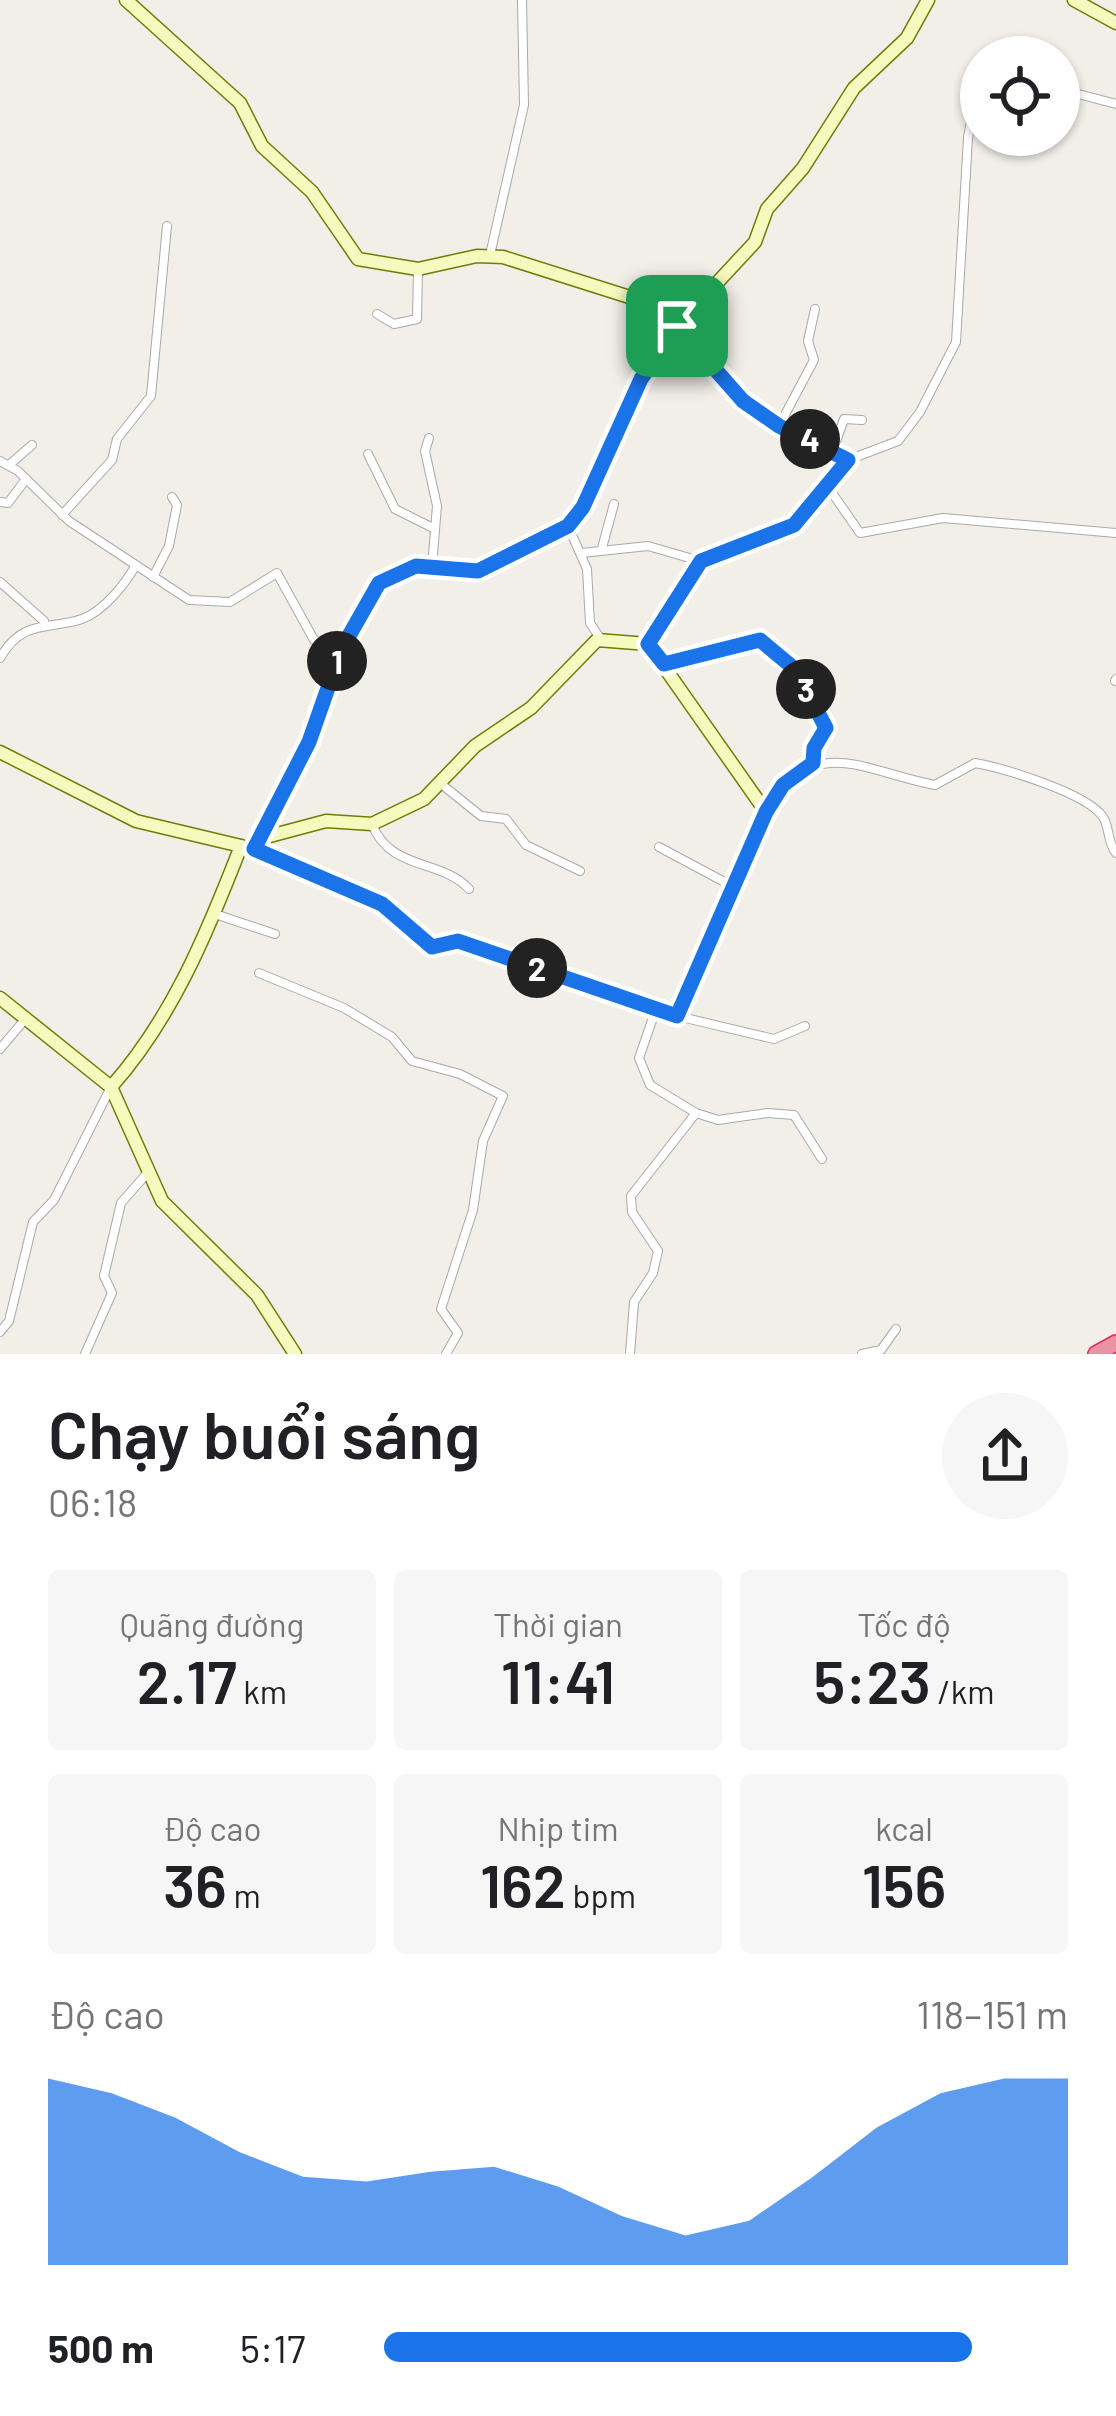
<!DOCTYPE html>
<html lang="vi">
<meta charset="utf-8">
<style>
body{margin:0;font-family:Barlow,sans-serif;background:#f6f6f6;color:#202124;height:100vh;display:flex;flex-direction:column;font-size:45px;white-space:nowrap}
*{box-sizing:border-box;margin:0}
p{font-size:39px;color:#757577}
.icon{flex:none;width:66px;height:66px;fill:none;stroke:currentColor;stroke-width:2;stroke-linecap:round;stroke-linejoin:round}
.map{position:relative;height:1354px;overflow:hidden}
.panel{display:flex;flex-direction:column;background:#fff;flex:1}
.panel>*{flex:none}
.fabs{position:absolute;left:960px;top:36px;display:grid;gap:24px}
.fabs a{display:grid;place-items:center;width:120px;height:120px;border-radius:50%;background:#fff;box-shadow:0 3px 9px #0004;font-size:60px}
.pin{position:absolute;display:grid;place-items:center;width:102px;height:102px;color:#fff;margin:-51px;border-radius:24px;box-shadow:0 6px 18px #0006}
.km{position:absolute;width:60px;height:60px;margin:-30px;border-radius:50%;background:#222;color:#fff;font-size:33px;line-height:60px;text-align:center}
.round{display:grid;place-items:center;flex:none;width:126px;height:126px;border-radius:63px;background:#f6f6f6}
.summary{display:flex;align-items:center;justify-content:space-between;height:204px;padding:0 48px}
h1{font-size:66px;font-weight:600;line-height:90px}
.metrics{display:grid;grid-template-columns:repeat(3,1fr);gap:18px;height:204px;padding:12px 48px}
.metrics div{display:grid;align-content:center;border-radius:12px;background:#f6f6f6;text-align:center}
.metrics b{font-size:60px;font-weight:600}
.metrics small{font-size:33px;font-weight:400}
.metrics p{font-size:33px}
.chart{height:336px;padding:24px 48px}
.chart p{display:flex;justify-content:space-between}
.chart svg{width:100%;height:216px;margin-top:12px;fill:#1a73e8;opacity:.7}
ul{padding:0 48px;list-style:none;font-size:39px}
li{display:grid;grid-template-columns:192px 144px 1fr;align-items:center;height:90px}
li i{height:30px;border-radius:15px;background:#1a73e8}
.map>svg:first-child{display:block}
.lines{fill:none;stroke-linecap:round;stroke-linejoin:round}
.street-casing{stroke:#a9a9a9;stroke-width:10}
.secondary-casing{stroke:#707d05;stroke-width:15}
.highway-casing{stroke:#dc2a67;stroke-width:18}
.street{stroke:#fff;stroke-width:8}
.secondary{stroke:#f7fabf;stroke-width:12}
.highway{stroke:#e892a2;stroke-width:15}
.route-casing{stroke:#fff;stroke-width:24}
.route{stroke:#1a73e8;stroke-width:15}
</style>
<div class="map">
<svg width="1116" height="1354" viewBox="0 0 1116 1354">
<rect width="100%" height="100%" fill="#f2efe9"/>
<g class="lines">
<g class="street-casing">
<g id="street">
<polyline points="1059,89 1116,104"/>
<polyline points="490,255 524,105 522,0"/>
<polyline points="377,314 394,324 417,319 418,269"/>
<polyline points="779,426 814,360 808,341 815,309"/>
<polyline points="429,438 425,451 437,506 432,566"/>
<polyline points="833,450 844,419 862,420"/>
<polyline points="368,454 395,509 435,529"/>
<polyline points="848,460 898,441 920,412 956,342 968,138 970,126 981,116"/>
<polyline points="0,461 18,471 69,521 189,600 230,602 277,573 314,640 340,652"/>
<polyline points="9,465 32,445"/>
<polyline points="828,487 860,533 943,518 1116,533"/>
<polyline points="0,502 8,503 26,479"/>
<polyline points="62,515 112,460 117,439 151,396 167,226"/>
<polyline points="568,526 587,569 590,623 600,638"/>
<polyline points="602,548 614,504"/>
<polyline points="582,553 648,546 700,561"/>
<polyline points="153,577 169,546 177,505 172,497"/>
<polyline points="0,582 44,621"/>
<path d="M0,658c23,-40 50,-28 82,-39 22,-8 43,-35 54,-54"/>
<path d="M664,663l87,-24c39,5 59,56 75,87l-13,37"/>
<polyline points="1115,681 1116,679"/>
<polyline points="440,783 481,816 506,819 526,845 580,871"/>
<path d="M766,812c49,-81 95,-41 169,-27l40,-22c28,5 112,30 128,54 7,11 4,25 13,36"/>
<path d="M372,824c18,47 70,35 97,65"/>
<polyline points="263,835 309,742 342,648 379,583 416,566 478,571 568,526 583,507 641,379 676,327"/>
<polyline points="659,847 732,886"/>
<polyline points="215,914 275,934"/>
<polyline points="259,973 344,1008 392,1037 412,1061 460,1074 503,1096 483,1141 473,1210 441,1309 458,1333 446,1354"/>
<polyline points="656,1009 639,1058 650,1085 696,1113 718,1120 767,1113 794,1115 822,1159"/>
<polyline points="677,1016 774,1039 805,1026"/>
<polyline points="0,1049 27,1017"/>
<polyline points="0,1332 9,1321 33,1222 54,1200 111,1087"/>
<polyline points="85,1354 112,1293 104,1276 121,1203 149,1171"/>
<polyline points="630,1354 634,1302 653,1273 658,1251 632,1212 631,1196 696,1113"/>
<polyline points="862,1354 881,1350 896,1329"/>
</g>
</g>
<g class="secondary-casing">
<g id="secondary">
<polyline points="126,0 240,103 262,146 312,192 358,259 418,269 477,256 503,257 639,300 677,326"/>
<polyline points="1074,0 1116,23"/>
<polyline points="0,752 136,821 241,846"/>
<polyline points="253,849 266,837 326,821 372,824 424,799 475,746 531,708 597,640 648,644"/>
<path d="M0,998l111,89c61,-68 97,-156 130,-241l141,58 50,43 33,-4 212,73 89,-204 -118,-168 53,-83 93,-36 54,-65 -69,-34 -36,-25 -66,-75 78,-84 12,-33 36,-41 51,-80 53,-50 21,-38"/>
<polyline points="111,1087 162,1201 257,1295 295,1354"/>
</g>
</g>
<g class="highway-casing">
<polyline id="highway" points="1096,1354 1116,1343"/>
</g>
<use href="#street" class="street"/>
<use href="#secondary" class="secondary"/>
<use href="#highway" class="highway"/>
</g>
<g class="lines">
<g class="route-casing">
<polygon id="route" points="677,326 743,401 779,426 848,460 794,525 701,561 648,644 664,664 760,640 796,670 826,728 814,748 813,763 783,785 766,812 677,1016 458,941 432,947 382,904 254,849 309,742 342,648 379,583 416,566 478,571 568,526 583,507 641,379"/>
</g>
<use href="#route" class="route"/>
</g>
</svg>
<div class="fabs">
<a><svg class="icon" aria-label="locate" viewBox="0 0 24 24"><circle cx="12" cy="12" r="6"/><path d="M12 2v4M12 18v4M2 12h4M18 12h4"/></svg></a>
</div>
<div class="pin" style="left:677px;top:326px;background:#1e9e55"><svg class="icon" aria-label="arrive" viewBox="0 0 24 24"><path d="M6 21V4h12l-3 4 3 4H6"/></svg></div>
<b class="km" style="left:337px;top:661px">1</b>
<b class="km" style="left:537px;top:968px">2</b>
<b class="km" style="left:806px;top:689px">3</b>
<b class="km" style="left:810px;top:439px">4</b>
</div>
<section class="panel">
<div class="summary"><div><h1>Chạy buổi sáng</h1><p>06:18</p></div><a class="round"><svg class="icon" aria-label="share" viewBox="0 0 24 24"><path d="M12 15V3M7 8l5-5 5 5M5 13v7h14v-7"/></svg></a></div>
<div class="metrics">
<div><p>Quãng đường</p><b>2.17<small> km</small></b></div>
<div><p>Thời gian</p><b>11:41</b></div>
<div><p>Tốc độ</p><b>5:23<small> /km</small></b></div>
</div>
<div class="metrics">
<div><p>Độ cao</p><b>36<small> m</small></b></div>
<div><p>Nhịp tim</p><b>162<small> bpm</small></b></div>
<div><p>kcal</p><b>156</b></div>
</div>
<div class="chart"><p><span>Độ cao</span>118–151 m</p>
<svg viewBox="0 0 160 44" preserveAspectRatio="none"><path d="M0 44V6L10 9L20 14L30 21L40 26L50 27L60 25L70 24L80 28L90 34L100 38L110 35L120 26L130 16L140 9L150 6L160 6V44z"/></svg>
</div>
<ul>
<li><b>500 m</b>5:17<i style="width:86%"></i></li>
</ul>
</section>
